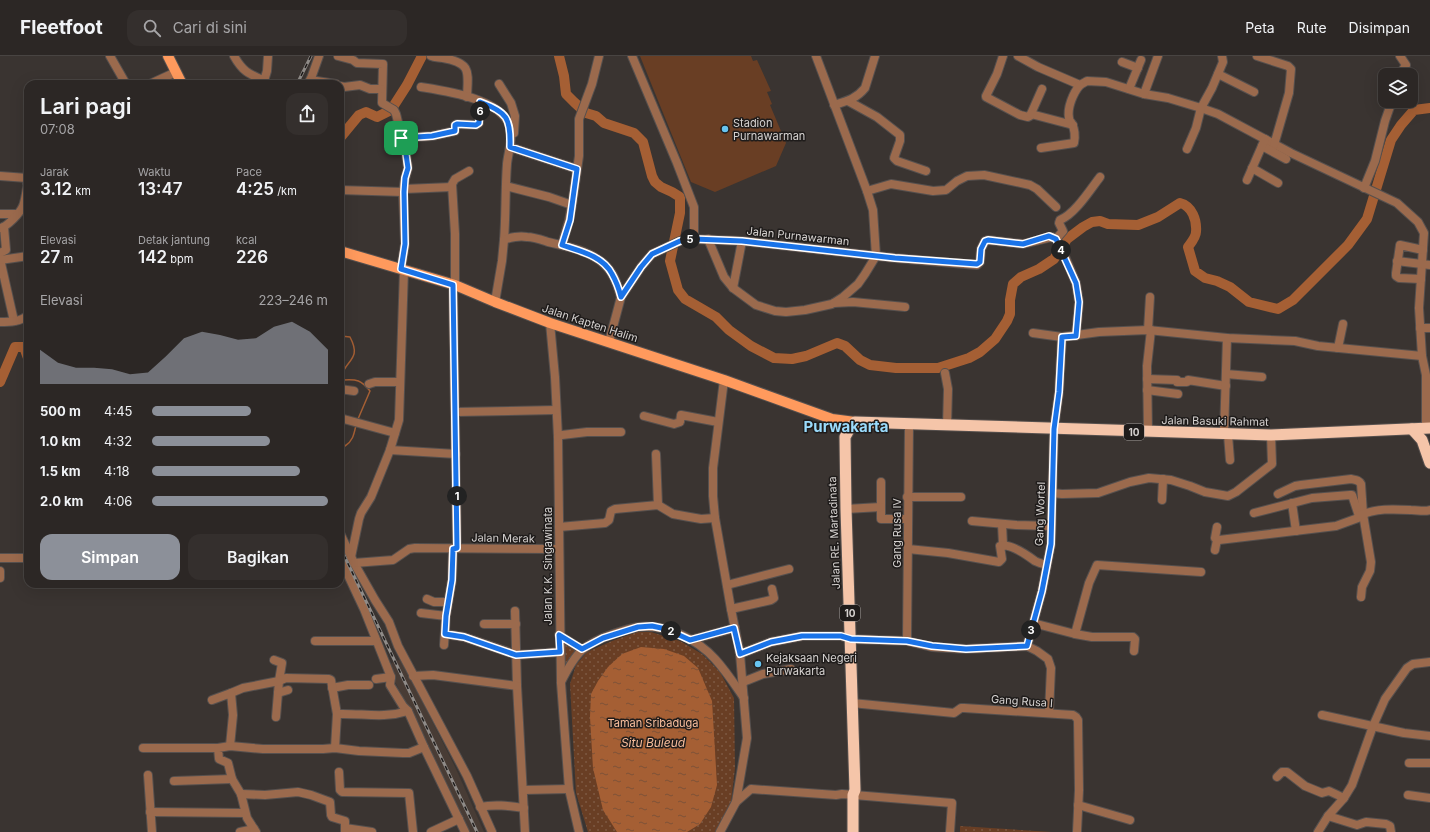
<!DOCTYPE html>
<html lang="id">
<meta charset="utf-8">
<style>
body{margin:0;font-family:Inter,sans-serif;background:#342f2d;color:#f1f3f6;height:100vh;display:flex;flex-direction:column;font-size:15px;white-space:nowrap}
*{box-sizing:border-box;margin:0}
p{font-size:13px;color:#a6a5a7}
.icon{flex:none;width:22px;height:22px;fill:none;stroke:currentColor;stroke-width:2;stroke-linecap:round;stroke-linejoin:round}
.map{position:relative;flex:1;overflow:hidden}
.drawer{position:absolute;left:24px;top:24px;width:320px;height:508px;display:flex;flex-direction:column;background:#2c2725;border-radius:12px;box-shadow:0 4px 16px #0002,0 0 0 1px #484442}
.drawer>*{flex:none}
.fabs{position:absolute;left:1378px;top:12px;display:grid;gap:8px}
.fabs a{display:grid;place-items:center;width:40px;height:40px;border-radius:8px;background:#2c2725;box-shadow:0 4px 16px #0002,0 0 0 1px #484442;font-size:20px}
.pin{position:absolute;display:grid;place-items:center;width:34px;height:34px;color:#fff;margin:-17px;border-radius:8px;box-shadow:0 2px 6px #0006}
.km{position:absolute;width:20px;height:20px;margin:-10px;border-radius:50%;background:#222;color:#fff;font-size:11px;line-height:20px;text-align:center}
.round{display:grid;place-items:center;flex:none;width:42px;height:42px;border-radius:12px;background:#342f2d}
.summary{display:flex;align-items:center;justify-content:space-between;height:68px;padding:0 16px}
h1{font-size:22px;font-weight:600;line-height:30px}
.figures{display:grid;grid-template-columns:repeat(3,1fr);gap:6px;height:68px;padding:4px 16px}
.figures div{display:grid;align-content:center}
.figures b{font-size:17px;font-weight:600}
.figures small{font-size:11px;font-weight:400}
.figures p{font-size:11px}
.chart{height:112px;padding:8px 16px}
.chart p{display:flex;justify-content:space-between}
.chart svg{width:100%;height:72px;margin-top:4px;fill:#8c9099;opacity:.7}
.primary-button{display:flex;gap:8px;margin-top:auto;padding:8px 16px}
.primary-button a{flex:1;height:46px;border-radius:12px;background:#8c9099;color:#fff;font-size:16px;font-weight:600;line-height:46px;text-align:center}
.primary-button a+a{background:#342f2d;color:#f1f3f6}
ul{padding:0 16px;list-style:none;font-size:13px}
li{display:grid;grid-template-columns:64px 48px 1fr;align-items:center;height:30px}
li i{height:10px;border-radius:5px;background:#8c9099}
header{display:flex;align-items:center;gap:24px;box-sizing:border-box;height:56px;padding:0 20px;background:#2c2725;border-bottom:1px solid #484442}
header strong{font-size:19px}
nav{display:flex;gap:22px;margin-inline-start:auto;font-size:14px}
.search{width:280px;height:36px;background:#342f2d;display:flex;align-items:center;gap:10px;box-sizing:border-box;padding:0 14px;border-radius:12px;color:#a6a5a7;font-size:15px}
.map>svg:first-child{display:block}
.built{fill:#483c35}
.grass{fill:#693e24}
.park{fill:url(#park-dots)}
.water{fill:url(#water-ripples)}
.lines{fill:none;stroke-linecap:round;stroke-linejoin:round}
.stream{stroke:#a55f34;stroke-width:1.5}
.river{stroke:#a55f34;stroke-width:10}
.minor-casing{stroke:#56504e;stroke-width:10}
.major-casing{stroke:#56504e;stroke-width:12}
.highway-casing{stroke:#56504e;stroke-width:13}
.minor{stroke:#9b6a4d;stroke-width:8}
.major{stroke:#ff9a5d;stroke-width:10}
.highway{stroke:#f5c5a9;stroke-width:11}
.rail-casing{stroke:#8f8b88;stroke-width:3}
.rail{stroke:#1f1c1b;stroke-width:1.5;stroke-dasharray:4.5;stroke-linecap:butt}
.route-casing{stroke:#fff;stroke-width:8}
.route{stroke:#1a73e8;stroke-width:5}
.poi-dot{fill:#67c4f0;stroke:#1f1c1b;stroke-width:1.5}
.labels{text-anchor:middle;dominant-baseline:central;stroke-width:3;stroke-linejoin:round;paint-order:stroke}
.shield{fill:#1f1c1b;stroke:#9f9b9a;stroke-width:1}
.shield-label{font-size:10px;font-weight:bold;fill:#d6d2d0}
.poi-label{font-size:11px;fill:#d6d2d0;stroke:#1f1c1b;text-anchor:start}
.street-label{font-size:11px;fill:#d6d2d0;stroke:#1f1c1b}
.park-label{font-size:11px;fill:#fcc09e;stroke:#1f1c1b}
.water-label{font-size:12px;font-style:italic;fill:#f8bd9b;stroke:#1f1c1b}
.district-label{font-size:15px;font-weight:bold;fill:#9adbfc;stroke:#1f1c1b}
</style>
<header>
<strong>Fleetfoot</strong>
<div class="search"><svg class="icon" aria-label="search" viewBox="0 0 24 24"><circle cx="10" cy="10" r="6"/><path d="M15 15l6 6"/></svg>Cari di sini</div>
<nav><a>Peta</a><a>Rute</a><a>Disimpan</a></nav>
</header>
<div class="map">
<svg width="1430" height="776" viewBox="0 0 1430 776">
<defs>
<pattern id="park-dots" width="8" height="8" patternUnits="userSpaceOnUse"><rect width="8" height="8" fill="#693e24"/><path d="M2 2h.1M6 6h.1" fill="none" stroke="#7e5943" stroke-width="1.8" stroke-linecap="round"/></pattern>
<pattern id="water-ripples" width="26" height="14" patternUnits="userSpaceOnUse"><rect width="26" height="14" fill="#a55f34"/><path d="M2 4q2-2 4 0t4 0M15 11q2-2 4 0t4 0" fill="none" stroke="#7d5238"/></pattern>
</defs>
<rect width="100%" height="100%" fill="#3a3431"/>
<polygon class="built" points="401,603 456,713 484,776 468,776 387,609"/>
<polygon class="grass" points="640,0 751,0 753,5 757,4 771,35 767,36 772,48 770,49 786,87 776,110 715,136 691,126"/>
<g class="park">
<polygon points="637,576 651,576 680,585 702,598 720,616 734,642 735,712 731,746 717,776 588,776 576,737 570,628 576,609 587,596 612,585"/>
<polygon points="560,583 578,594 562,624"/>
<polygon points="960,770 1052,776 960,776"/>
</g>
<polygon class="water" points="641,591 664,593 684,600 698,612 712,645 717,729 711,751 700,768 687,776 617,776 603,754 593,712 590,661 591,638 598,625 608,611 622,598"/>
<g class="lines">
<g class="stream">
<path d="M340,278l1,2 9,1c12,23 -4,22 -9,40l2,3c14,-1 18,0 27,11l-12,28"/>
<path d="M340,389l5,1c8,-5 9,-12 11,-21"/>
</g>
<g class="river">
<path d="M559,0l5,20 2,18 8,8 12,11 10,3 8,7 30,10 9,9 9,34 3,6 6,5 11,5 8,5v16l-10,48 8,29 7,9 31,18 13,13 22,16 23,12 18,1 14,-3 31,-13 8,3 15,14 10,5 26,3h42l31,-10 11,-6 15,-13 12,-18 3,-7v-14l3,-16 8,-7 18,-8 15,-10 13,-20 16,-12 9,-5 8,-1 8,3 30,1 20,-8 22,-14c12,3 17,17 16,29 0,5 -5,11 -8,15l7,24 10,7 12,3 13,6 19,15 29,7 15,-9 55,-55 19,-26 24,-79 10,-15 13,-15 16,-2"/>
<polyline points="340,82 359,59 366,56 377,61 391,54 407,29 422,0"/>
<polyline points="0,326 15,291 24,291 28,302"/>
</g>
<g class="minor-casing">
<g id="minor">
<polyline points="110,0 126,28"/>
<path d="M234,0c9,16 15,18 31,25"/>
<polyline points="338,0 353,4 357,7 383,8 382,47 394,54 396,58 406,98 408,112 405,123 403,136 405,188 401,213"/>
<path d="M431,0c4,2 8,1 12,2 29,5 25,14 24,39"/>
<polyline points="632,0 677,107 694,151 694,183"/>
<polyline points="1003,0 997,18 986,40 986,41 1020,59 1028,61 1030,60 1042,33"/>
<polyline points="1018,0 1038,11 1080,29 1087,25 1106,26 1144,38 1168,42 1201,52 1218,58 1291,97 1397,147 1418,166 1424,177 1419,252 1422,300"/>
<polyline points="1257,0 1288,10 1291,13 1289,37 1274,89"/>
<polyline points="1122,6 1138,12"/>
<polyline points="1218,18 1254,36"/>
<polyline points="1399,19 1406,9 1400,0"/>
<polyline points="310,24 336,28"/>
<polyline points="150,28 176,16"/>
<polyline points="263,28 267,15 268,0"/>
<polyline points="309,28 319,0"/>
<polyline points="499,28 511,47 515,60 514,77"/>
<polyline points="340,30 344,31 360,29 370,33 381,33"/>
<path d="M421,31c25,4 83,12 89,41 3,12 -2,25 -3,36 -2,26 -1,51 -3,76"/>
<polyline points="1129,33 1141,4"/>
<polyline points="1144,38 1158,0"/>
<polyline points="848,45 877,61 900,79 900,85 894,102 897,105 926,115"/>
<path d="M834,49c13,-4 22,-6 31,-17l10,-32"/>
<polyline points="1031,58 1073,69"/>
<polyline points="401,82 432,80 455,75 455,69 457,68 476,69 479,67 480,46"/>
<polyline points="1262,90 1286,103"/>
<polyline points="510,91 577,113"/>
<path d="M1041,92l33,-5c1,-5 1,-13 -2,-19 -2,-4 -2,-1 -3,-6 -2,-10 4,-25 11,-33"/>
<polyline points="1187,93 1196,72 1201,52 1212,32 1223,6 1222,0"/>
<polyline points="1252,112 1278,127"/>
<polyline points="0,120 27,122"/>
<polyline points="1247,124 1265,83"/>
<polyline points="27,127 28,112"/>
<polyline points="506,130 549,141 572,149 569,165 562,189"/>
<polyline points="1364,132 1375,105 1385,65 1392,45"/>
<polyline points="404,133 452,131"/>
<polyline points="340,134 403,136"/>
<polyline points="867,135 891,128 933,135 946,134 957,125 967,120 984,119 1030,129 1037,133 1056,151"/>
<polyline points="572,149 579,100 579,63 592,28 599,0"/>
<polyline points="0,158 17,158"/>
<path d="M0,172c7,-1 20,-15 23,-22 2,-5 3,-12 4,-18h1"/>
<polyline points="708,183 724,221 733,232 756,249 775,255 786,256 805,254 832,248 843,241 858,228 865,218 876,200 873,154 867,135 816,0"/>
<path d="M1056,183l7,-8 -4,-8 1,-3c15,-6 30,-30 40,-43"/>
<polyline points="0,197 6,194 4,171"/>
<polyline points="0,203 14,265"/>
<polyline points="0,204 28,200"/>
<polyline points="1397,205 1430,209"/>
<polyline points="1421,223 1399,222 1396,220 1396,217 1400,189 1423,194"/>
<polyline points="453,229 457,492"/>
<polyline points="455,229 455,178 452,128 455,123 469,115"/>
<polyline points="733,232 742,185"/>
<path d="M495,246l7,-41 2,-21c6,-3 16,-4 23,-3 7,0 15,3 21,5 20,5 45,9 59,25 8,8 11,20 14,30"/>
<polyline points="834,247 853,246 905,251"/>
<path d="M0,266c9,0 21,0 28,-7"/>
<polyline points="550,267 555,321 558,381 561,627 569,733 579,776"/>
<polyline points="1420,272 1430,272"/>
<polyline points="1148,274 1150,241"/>
<polyline points="1033,277 1062,281"/>
<polyline points="609,286 621,241 641,211 652,198 680,185 694,183 742,185 895,202 977,209 980,206 981,193 985,185 988,184 1023,188 1052,181 1056,183 1060,189 1076,227 1079,246 1076,280"/>
<polyline points="1338,292 1343,268"/>
<polyline points="945,317 948,333 947,370"/>
<polyline points="1226,318 1262,321"/>
<polyline points="1147,323 1177,324 1177,326 1187,326 1188,324 1226,330"/>
<polyline points="369,328 375,326 400,326"/>
<polyline points="340,333 354,335"/>
<polyline points="1147,334 1178,338"/>
<polyline points="455,356 556,354"/>
<polyline points="644,360 674,368 680,366 681,359 718,366"/>
<polyline points="340,362 395,377"/>
<polyline points="1148,376 1147,310 1151,274"/>
<polyline points="1224,378 1227,282"/>
<polyline points="1228,379 1230,404"/>
<polyline points="558,381 562,379 587,376 621,376"/>
<polyline points="390,394 456,398"/>
<polyline points="656,398 658,449"/>
<polyline points="881,426 881,463 908,463"/>
<polyline points="1052,437 1062,438 1098,437 1130,426 1149,422 1171,424 1190,430 1205,436 1228,440 1236,436 1272,408 1271,379"/>
<path d="M1278,438l17,-8 6,-1 50,-6c5,1 8,1 10,5l2,30 8,48 -1,9 -8,16 -1,10"/>
<polyline points="907,441 961,441"/>
<polyline points="1162,444 1163,423"/>
<polyline points="1292,447 1296,475"/>
<polyline points="846,453 881,451"/>
<polyline points="1254,457 1312,442 1350,439 1352,439 1359,460"/>
<polyline points="972,465 1016,469 1051,470"/>
<polyline points="1002,468 1003,489"/>
<polyline points="559,471 605,467 609,464 611,455 615,453 658,449 673,458 684,460 701,463 715,462"/>
<path d="M1217,471l-2,11 4,2 117,-14 22,-8 1,-2c16,-8 35,-7 52,-6 7,0 13,2 19,0"/>
<polyline points="340,477 354,507 375,544 389,566 398,590 467,720 492,776"/>
<path d="M908,493l40,4 51,9 3,-3 -2,-13c10,-3 27,9 35,15 4,2 8,3 12,4"/>
<polyline points="1215,494 1217,484"/>
<polyline points="351,501 359,463 361,457 371,441 390,394 399,364 404,214"/>
<polyline points="0,502 28,502"/>
<polyline points="340,502 364,553 391,621 390,629 403,650 408,655 424,691 465,776"/>
<polyline points="354,507 393,504 409,493 415,492 559,493"/>
<polyline points="0,515 0,522"/>
<polyline points="727,529 789,513"/>
<polyline points="427,543 434,546 448,546"/>
<polyline points="731,553 771,544 774,542 772,533"/>
<polyline points="515,555 517,630 525,776"/>
<polyline points="421,557 446,560"/>
<polyline points="1033,567 1075,578 1089,527 1097,509 1201,516"/>
<polyline points="484,568 516,568"/>
<polyline points="445,578 464,581 517,599 560,596"/>
<polyline points="1075,578 1092,581 1133,581 1135,583 1134,595"/>
<polyline points="559,579 581,593"/>
<polyline points="690,584 735,572"/>
<polyline points="315,585 376,585"/>
<polyline points="907,585 909,369"/>
<polyline points="444,589 446,560 452,524 453,493"/>
<polyline points="1027,590 1042,535 1051,488 1054,373 1059,336 1062,281 1099,276 1148,274 1227,282 1295,285 1318,290 1422,300 1426,319 1426,372"/>
<polyline points="740,598 771,586 802,580 841,580 851,583 907,585 932,591 966,593 1027,590 1037,595 1048,603 1051,612 1049,657"/>
<polyline points="274,604 282,607 279,625 276,661"/>
<polyline points="413,620 433,619 517,630"/>
<polyline points="376,623 391,621"/>
<path d="M561,626c15,-30 22,-38 55,-49 7,-2 15,-5 23,-6 27,-3 58,12 76,32 11,12 20,26 29,39"/>
<polyline points="743,626 763,618 791,613"/>
<polyline points="332,632 348,629 369,629"/>
<path d="M231,637l12,-5 36,-7 7,-3 43,1 2,1 6,34c26,-1 45,5 71,-3"/>
<polyline points="278,637 288,634"/>
<polyline points="212,644 231,637 233,659 230,690"/>
<polyline points="852,647 954,657 961,652 964,652 1073,659 1076,661 1078,664 1079,734 1077,776"/>
<polyline points="1322,659 1404,677 1430,680"/>
<polyline points="143,692 218,692"/>
<polyline points="335,692 337,658"/>
<polyline points="1409,707 1430,707"/>
<polyline points="339,716 340,734 342,736 409,737 413,776"/>
<polyline points="148,719 152,776"/>
<polyline points="1277,721 1282,716 1287,716 1305,730 1322,737 1329,735 1344,742"/>
<polyline points="174,725 232,723"/>
<polyline points="523,734 569,733"/>
<polyline points="241,738 265,739 298,736 311,739 330,746 331,759 332,761 345,765 345,776"/>
<polyline points="1408,739 1430,742"/>
<polyline points="736,746 751,733 836,739 842,738 952,747 950,776"/>
<polyline points="1078,749 1130,764"/>
<path d="M480,751c15,-3 29,-1 44,1"/>
<polyline points="150,756 245,757"/>
<polyline points="1328,760 1357,769 1366,766 1386,768 1390,770 1391,776"/>
<polyline points="345,772 372,776"/>
<polyline points="240,776 254,773"/>
<polyline points="256,776 247,762 241,738 232,723 228,707 219,703 218,692 230,690 263,693 323,693 335,692 359,695 403,697 409,697 424,691"/>
<polyline points="431,776 459,763"/>
<polyline points="720,776 736,746 747,682 740,598 731,553 715,462 713,440 713,412 724,324"/>
<polyline points="1318,776 1328,760 1344,742 1352,729 1373,670 1385,643 1407,612 1413,608 1430,606"/>
</g>
</g>
<g class="major-casing">
<g id="major">
<polyline points="168,0 182,28"/>
<polyline points="340,195 455,229 495,246 550,267 724,324 832,363 855,366"/>
</g>
</g>
<g class="highway-casing">
<g id="highway">
<polyline points="1412,373 1422,384 1430,407"/>
<polyline points="853,776 853,739 855,734 846,453 845,381 850,372 855,366 1271,379 1430,372"/>
</g>
</g>
<use href="#minor" class="minor"/>
<use href="#major" class="major"/>
<use href="#highway" class="highway"/>
<g class="rail-casing">
<g id="rail">
<polyline points="297,28 311,0"/>
<polyline points="340,491 477,776"/>
</g>
</g>
<use href="#rail" class="rail"/>
</g>
<g class="lines">
<g class="route-casing">
<path id="route" d="M480,46c27,10 31,16 30,45l67,22 -7,51 -8,25c18,6 41,11 50,29 4,7 7,15 9,23l20,-30 11,-13 28,-13 14,-2 48,2 153,17 82,6 3,-2 1,-13 4,-8 3,-1 35,4 26,-8 7,3 20,44 3,19 -3,34 -14,1 -3,55 -5,37 -3,115 -9,47 -15,55 -61,3 -34,-3 -25,-5 -56,-2 -10,-3h-39l-31,6 -31,12 -6,-26 -44,12 -24,-11 -14,-3 -14,1 -35,11 -21,11 -23,-14 1,17 -44,3 -52,-18 -19,-3 1,-18 6,-36 1,-31 4,-1 -4,-263 -52,-16 4,-25 -1,-52 1,-14 3,-10 -2,-14 -5,-16 31,-2 23,-5v-6l2,-1 19,1 3,-2z"/>
</g>
<use href="#route" class="route"/>
</g>
<g class="poi-dot">
<circle cx="725" cy="73" r="4"/>
<circle cx="758" cy="608" r="4"/>
</g>
<g class="labels">
<g class="shield">
<rect x="1124" y="368" width="20" height="16" rx="3"/>
<rect x="840" y="549" width="20" height="16" rx="3"/>
</g>
<g class="shield-label">
<text x="1134" y="376">10</text>
<text x="850" y="557">10</text>
</g>
<g class="poi-label">
<text x="733" y="67">Stadion<tspan x="733" dy="13">Purnawarman</tspan></text>
<text x="766" y="602">Kejaksaan Negeri<tspan x="766" dy="13">Purwakarta</tspan></text>
</g>
<g class="street-label">
<text transform="translate(798 180) rotate(6)">Jalan Purnawarman</text>
<text transform="translate(590 267) rotate(18)">Jalan Kapten Halim</text>
<text transform="translate(1215 365) rotate(1)">Jalan Basuki Rahmat</text>
<text transform="translate(1040 458) rotate(-88)">Gang Wortel</text>
<text transform="translate(834 477) rotate(-92)">Jalan RE. Martadinata</text>
<text transform="translate(897 477) rotate(-90)">Gang Rusa IV</text>
<text transform="translate(503 482) rotate(1)">Jalan Merak</text>
<text transform="translate(548 510) rotate(-90)">Jalan K.K. Singawinata</text>
<text transform="translate(1022 645) rotate(4)">Gang Rusa I</text>
</g>
<g class="park-label">
<text x="653" y="667">Taman Sribaduga</text>
</g>
<g class="water-label">
<text x="653" y="686">Situ Buleud</text>
</g>
<g class="district-label">
<text x="846" y="370">Purwakarta</text>
</g>
</g>
</svg>
<div class="fabs">
<a><svg class="icon" aria-label="layers" viewBox="0 0 24 24"><path d="M12 4l9 5-9 5-9-5zM3 14l9 5 9-5"/></svg></a>
</div>
<div class="pin" style="left:401px;top:82px;background:#1e9e55"><svg class="icon" aria-label="arrive" viewBox="0 0 24 24"><path d="M6 21V4h12l-3 4 3 4H6"/></svg></div>
<b class="km" style="left:457px;top:440px">1</b>
<b class="km" style="left:671px;top:575px">2</b>
<b class="km" style="left:1031px;top:574px">3</b>
<b class="km" style="left:1061px;top:194px">4</b>
<b class="km" style="left:690px;top:183px">5</b>
<b class="km" style="left:480px;top:55px">6</b>
<section class="drawer">
<div class="summary"><div><h1>Lari pagi</h1><p>07:08</p></div><a class="round"><svg class="icon" aria-label="share" viewBox="0 0 24 24"><path d="M12 15V3M7 8l5-5 5 5M5 13v7h14v-7"/></svg></a></div>
<div class="figures">
<div><p>Jarak</p><b>3.12<small> km</small></b></div>
<div><p>Waktu</p><b>13:47</b></div>
<div><p>Pace</p><b>4:25<small> /km</small></b></div>
</div>
<div class="figures">
<div><p>Elevasi</p><b>27<small> m</small></b></div>
<div><p>Detak jantung</p><b>142<small> bpm</small></b></div>
<div><p>kcal</p><b>226</b></div>
</div>
<div class="chart"><p><span>Elevasi</span>223–246 m</p>
<svg viewBox="0 0 160 44" preserveAspectRatio="none"><path d="M0 44V23L10 31L20 34L30 34L40 35L50 38L60 37L70 27L80 16L90 12L100 14L110 17L120 16L130 9L140 6L150 12L160 23V44z"/></svg>
</div>
<ul>
<li><b>500 m</b>4:45<i style="width:56%"></i></li>
<li><b>1.0 km</b>4:32<i style="width:67%"></i></li>
<li><b>1.5 km</b>4:18<i style="width:84%"></i></li>
<li><b>2.0 km</b>4:06<i style="width:100%"></i></li>
</ul>
<div class="primary-button"><a>Simpan</a><a>Bagikan</a></div>
</section>
</div>
